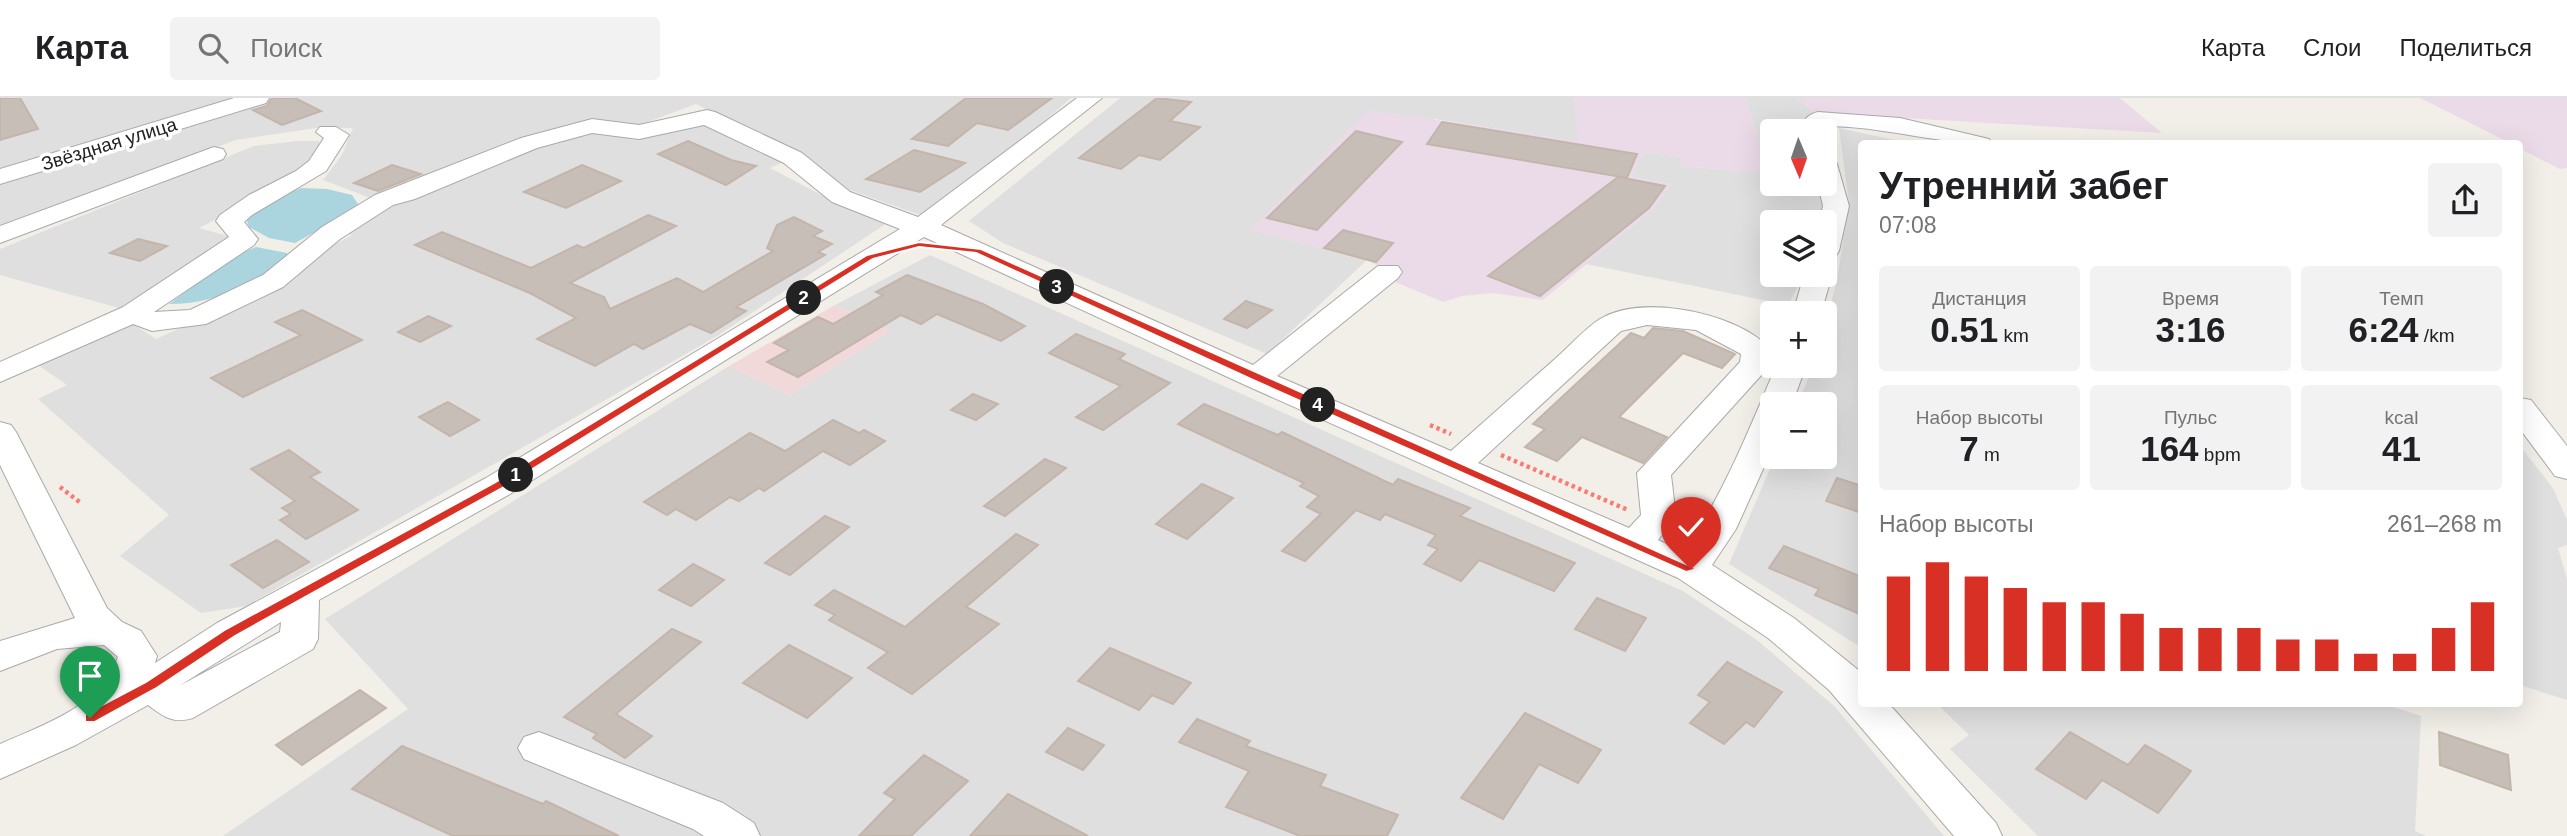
<!DOCTYPE html>
<html lang="ru">
<meta charset="utf-8">
<style>
body{margin:0;font-family:Arial,sans-serif;background:#f2f2f2;color:#202124;height:100vh;display:flex;flex-direction:column;font-size:26px;white-space:nowrap}
*{box-sizing:border-box;margin:0}
p{font-size:23px;color:#757577}
.icon{flex:none;width:38px;height:38px;fill:none;stroke:currentColor;stroke-width:2;stroke-linecap:round;stroke-linejoin:round}
.map{position:relative;flex:1;overflow:hidden}
.drawer{position:absolute;left:1858px;top:42px;width:665px;height:567px;display:flex;flex-direction:column;background:#fff;border-radius:7px;box-shadow:0 7px 28px #0002}
.drawer>*{flex:none}
.needle{width:46px;rotate:178deg}
.controls{position:absolute;left:1760px;top:21px;display:grid;gap:14px}
.controls a{display:grid;place-items:center;width:77px;height:77px;border-radius:7px;background:#fff;box-shadow:0 7px 28px #0002;font-size:35px}
.pin{position:absolute;display:grid;place-items:center;width:60px;height:60px;color:#fff;margin:-72px -30px;border-radius:50% 50% 50% 0;rotate:-45deg;box-shadow:0 0 7px #0007}
.pin .icon{rotate:45deg}
.km{position:absolute;width:35px;height:35px;margin:-18px;border-radius:50%;background:#222;color:#fff;font-size:19px;line-height:35px;text-align:center}
.round{display:grid;place-items:center;flex:none;width:74px;height:74px;border-radius:7px;background:#f2f2f2}
.head{display:flex;align-items:center;justify-content:space-between;height:119px;padding:0 21px}
h1{font-size:38px;font-weight:800;line-height:52px}
.stats{display:grid;grid-template-columns:repeat(3,1fr);gap:10px;height:119px;padding:7px 21px}
.stats div{display:grid;align-content:center;border-radius:7px;background:#f2f2f2;text-align:center}
.stats b{font-size:35px;font-weight:800}
.stats small{font-size:19px;font-weight:400}
.stats p{font-size:19px}
.chart{height:196px;padding:14px 21px}
.chart p{display:flex;justify-content:space-between}
.chart svg{width:100%;height:126px;margin-top:7px;stroke:#d93025;stroke-width:6}
header{display:flex;align-items:center;gap:42px;box-sizing:border-box;height:98px;padding:0 35px;background:#fff;border-bottom:2px solid #e0e0e0}
header strong{font-size:33px}
nav{display:flex;gap:38px;margin-inline-start:auto;font-size:24px}
.search{width:490px;height:63px;background:#f2f2f2;display:flex;align-items:center;gap:18px;box-sizing:border-box;padding:0 24px;border-radius:7px;color:#757577;font-size:26px}
.map>svg:first-child{display:block}
.residential{fill:#e0dfdf}
.commercial{fill:#f2d9d9}
.industrial{fill:#ebdbe9}
.water{fill:#aad5df}
.building{fill:#c7beb8;stroke:#c4b5ab;stroke-width:2}
.lines{fill:none;stroke-linecap:round;stroke-linejoin:round}
.minor-casing{stroke:#a9a9a9;stroke-width:2}
.path{stroke:#fa7b71;stroke-width:4.5;stroke-dasharray:3.5 3.5;stroke-linecap:butt}
.minor{fill:#fff;fill-rule:evenodd}
.route{fill:#d93025;stroke:#fff;stroke-width:2}
.labels{text-anchor:middle;dominant-baseline:central;stroke-width:7;stroke-linejoin:round;paint-order:stroke}
.far-street-label{font-size:19px;fill:#222;stroke:#fff}
</style>
<header>
<strong>Карта</strong>
<div class="search"><svg class="icon" aria-label="search" viewBox="0 0 24 24"><circle cx="10" cy="10" r="6"/><path d="M15 15l6 6"/></svg>Поиск</div>
<nav><a>Карта</a><a>Слои</a><a>Поделиться</a></nav>
</header>
<div class="map">
<svg width="2567" height="738" viewBox="0 0 2567 738">
<rect width="100%" height="100%" fill="#f2efe9"/>
<g class="residential">
<polygon points="0,0 244,0 0,75"/>
<polygon points="273,0 1071,0 999,62 920,117 839,88 792,54 696,6 634,29 585,22 386,98 370,100 323,82 342,57 353,30 316,30 236,42 0,129 0,87"/>
<polygon points="1120,0 1574,0 1579,44 1435,21 1252,132 1367,162 1267,256 1003,145 969,123"/>
<polygon points="1745,0 1798,0 1815,15 1803,21 1806,33 1773,33 1773,86 1820,86 1823,104 1819,124 1773,124 1773,177 1804,177 1788,207 1586,166 1653,111 1671,86 1631,79 1644,54 1682,59 1681,68 1769,75"/>
<polygon points="706,22 787,62 770,70 833,103 887,125 717,238 246,508 201,515 120,458 169,417 38,301 67,287 35,265 127,222 156,241 292,179 320,155 352,137 342,132 393,105 533,47 541,49 578,33 591,32 636,42 693,23"/>
<polygon points="1839,30 1908,45 1862,46 1862,550 1729,466 1775,359 1825,359 1825,306 1797,306 1814,268 1825,268 1825,227 1837,183 1849,105"/>
<polygon points="297,43 319,43 323,54 287,85 199,130 235,140 126,212 0,177 0,151 254,48"/>
<polygon points="930,157 1683,493 1757,542 1834,608 1944,738 223,738 408,611 325,521 729,268 790,297 889,233 835,207"/>
<polygon points="2520,348 2553,390 2567,422 2567,447 2558,450 2567,481 2567,602 2520,587"/>
<polygon points="1937,606 2385,606 2421,618 2415,733 2426,738 2038,738 1950,651 1969,637"/>
</g>
<polygon class="commercial" points="835,207 890,233 790,297 729,268"/>
<g class="industrial">
<polygon points="1574,0 1745,0 1769,75 1681,68 1682,59 1644,54 1631,79 1672,86 1653,111 1543,202 1492,195 1462,198 1443,204 1395,184 1399,178 1367,162 1251,132 1368,12 1578,43"/>
<polygon points="1798,0 2120,0 2162,35 1815,15"/>
<polygon points="2420,0 2567,0 2567,70 2560,71 2520,51 2520,46 2510,45"/>
</g>
<g class="water">
<polygon points="301,90 327,91 352,97 360,109 295,145 269,140 249,129 245,117 272,101"/>
<path d="M256,149l31,6 2,4c-29,30 -80,47 -120,47l67,-49z"/>
</g>
<g class="building">
<polygon points="0,0 20,0 38,31 0,42"/>
<polygon points="272,0 295,0 321,13 282,27 253,12 267,8"/>
<polygon points="966,0 1052,0 1008,32 977,25 948,48 912,41"/>
<polygon points="1157,0 1191,4 1170,23 1200,29 1160,62 1139,57 1121,71 1079,60"/>
<polygon points="1442,24 1637,56 1627,80 1427,46"/>
<polygon points="1356,33 1402,44 1317,132 1267,120"/>
<polygon points="688,43 731,62 756,68 726,87 658,56"/>
<polygon points="914,52 965,65 920,94 866,81"/>
<polygon points="392,67 421,76 378,93 354,85"/>
<polygon points="582,67 621,83 566,110 524,94"/>
<polygon points="1618,79 1665,88 1649,110 1540,198 1488,178"/>
<polygon points="648,117 676,128 570,185 604,199 610,211 677,180 703,194 773,153 767,150 777,127 794,119 822,133 813,138 832,146 818,154 825,157 736,209 746,213 711,235 690,226 643,251 634,246 595,268 537,241 576,220 530,195 415,147 442,134 531,170 577,147 584,150"/>
<polygon points="1343,132 1393,145 1376,164 1324,150"/>
<polygon points="138,141 167,148 140,163 110,155"/>
<polygon points="907,177 983,206 1025,228 1001,243 937,216 921,226 901,217 798,279 767,264 789,252 774,245 818,219 833,226 883,197 876,194"/>
<polygon points="1246,203 1272,212 1247,230 1224,221"/>
<polygon points="302,212 362,242 243,299 211,280 301,237 275,224"/>
<polygon points="428,218 451,228 420,244 398,234"/>
<polygon points="1653,230 1683,233 1735,256 1722,270 1683,255 1619,319 1667,339 1643,365 1582,339 1557,363 1525,349 1545,331 1533,326 1631,235 1644,240"/>
<polygon points="1076,236 1125,256 1119,261 1170,285 1103,332 1076,319 1121,288 1049,255"/>
<polygon points="973,296 998,306 976,322 951,312"/>
<polygon points="448,304 479,322 450,338 419,319"/>
<polygon points="1204,306 1278,337 1282,334 1393,387 1398,381 1470,410 1460,418 1575,465 1554,493 1479,462 1461,483 1424,466 1438,451 1428,447 1436,437 1385,416 1380,422 1356,412 1305,463 1282,453 1321,416 1307,409 1319,398 1300,388 1304,385 1178,326"/>
<polygon points="833,322 859,335 864,332 885,343 850,367 823,353 764,393 759,390 739,403 730,399 696,422 676,411 667,417 644,404 750,335 785,353"/>
<polygon points="289,352 320,374 310,379 358,412 306,441 280,422 291,416 282,410 295,403 251,371"/>
<polygon points="1045,361 1066,370 1005,418 984,408"/>
<polygon points="1837,380 1862,388 1862,415 1826,403"/>
<polygon points="1202,386 1233,400 1187,441 1156,426"/>
<polygon points="825,418 849,429 790,477 765,465"/>
<polygon points="1016,436 1038,447 966,509 999,526 912,596 868,570 888,554 829,522 835,517 815,507 834,492 905,529"/>
<polygon points="277,442 309,464 263,490 231,467"/>
<polygon points="1784,448 1862,479 1862,517 1815,497 1819,491 1769,470"/>
<polygon points="693,466 724,482 691,508 659,492"/>
<polygon points="1597,500 1646,520 1625,553 1575,531"/>
<polygon points="672,531 701,544 616,616 652,638 625,660 593,640 597,636 564,619"/>
<polygon points="789,547 852,580 807,620 743,585"/>
<polygon points="1110,550 1191,585 1173,606 1152,597 1139,612 1078,583"/>
<polygon points="1727,564 1782,594 1754,629 1746,624 1724,646 1690,625 1710,604 1698,597"/>
<polygon points="360,592 386,610 302,667 276,647"/>
<polygon points="1525,615 1601,652 1578,685 1539,666 1503,721 1461,700"/>
<polygon points="1197,621 1250,643 1246,648 1326,677 1320,688 1398,717 1387,738 1300,738 1226,709 1249,673 1179,644"/>
<polygon points="1068,630 1104,647 1083,672 1046,654"/>
<polygon points="2070,634 2128,667 2145,647 2191,673 2158,715 2102,682 2086,701 2036,671"/>
<polygon points="2439,634 2508,657 2511,692 2440,667"/>
<polygon points="402,648 543,706 546,703 619,738 453,738 352,691"/>
<polygon points="924,657 968,683 911,738 859,738 895,701 884,695"/>
<polygon points="1008,696 1088,738 970,738"/>
</g>
<g class="lines">
<g class="minor-casing">
<g id="minor">
<polygon points="234,0 269,0 266,5 0,86 0,71"/>
<path d="M1077,0h25l-161,127 312,140 125,-99h20l4,6 -4,6 -121,98 174,75c35,-31 70,-62 105,-93 14,-12 28,-29 44,-39 40,-24 119,-8 155,17 13,9 21,19 11,34l-95,105 5,42 -18,23 26,12c39,-57 66,-124 92,-186h30l-14,38h-19v43l-37,82 -24,36 82,53 63,51 5,5v30h27l107,119 6,13h-48l-125,-146 -61,-52 -90,-60 -433,-193 -321,-148 -414,257 -191,106 -1,39 -5,10 -120,69c-20,6 -29,-1 -45,-13l-72,40 -76,34v-35c45,-20 100,-37 118,-87l-14,-12 -47,4 -57,22v-30l75,-23 -75,-153v-43l11,3 5,7 91,176 15,14 19,9 16,25 -2,7 62,-40 269,-145 414,-249 -68,-27 -48,-39 -80,-38 -65,14 -47,-6 -55,15 -122,51 -22,6 -53,34 -57,48 -77,37 -54,7 -19,-7 -133,58v-20l123,-55 106,-70 -13,-16 4,-6 29,-20 47,-24 13,-10 15,-23 -8,-6 4,-5h16l13,8 -23,36 -74,44 -8,7 14,17 -4,6 -100,67 36,-2 73,-35 59,-48 53,-32 146,-57 71,-19 47,6 68,-15 8,2 87,41 48,39 68,25zM1647,227l49,5 45,24 -1,8 -103,111 4,42 -12,13 -151,-65 143,-132zM281,524l-1,10 -101,54z"/>
<path d="M1818,14l82,6 89,21 4,5c-57,0 -111,-18 -168,-18l2,5 -2,2 -22,-2 -2,-6c5,-7 8,-11 17,-13z"/>
<polygon points="214,49 223,51 226,56 223,61 0,145 0,128"/>
<polygon points="1825,59 1834,61 1837,66 1849,108 1839,153 1835,159 1825,161 1825,124 1819,124 1823,108 1818,86 1825,86"/>
<polygon points="1825,170 1832,177 1821,215 1793,215 1804,177 1825,177"/>
<polygon points="2520,300 2531,302 2567,348 2567,381 2555,378 2520,331"/>
<polygon points="539,634 723,705 754,725 760,738 704,738 693,731 524,661 518,650 524,639"/>
</g>
</g>
<g class="path">
<polyline points="1430,327 1451,336"/>
<polyline points="1501,357 1628,412"/>
<polyline points="60,389 82,406"/>
</g>
<use href="#minor" class="minor"/>
</g>
<polygon class="route" points="919,144 981,151 1697,471 1686,474 1253,282 976,155 919,149 873,161 502,390 235,538 155,591 95,624 85,624 85,616 146,584 226,531 494,385 867,157"/>
<g class="labels">
<g class="far-street-label">
<text transform="translate(109 46) rotate(-17)">Звёздная улица</text>
</g>
</g>
</svg>
<div class="controls">
<a><svg class="needle" viewBox="-14 -14 28 28"><path d="M0-13l5 13h-10z" fill="#e53935"/><path d="M0 13l5-13h-10z" fill="#757577"/></svg></a>
<a><svg class="icon" aria-label="layers" viewBox="0 0 24 24"><path d="M12 4l9 5-9 5-9-5zM3 14l9 5 9-5"/></svg></a>
<a>+</a>
<a>−</a>
</div>
<div class="pin" style="left:90px;top:620px;background:#1e9e55"><svg class="icon" aria-label="arrive" viewBox="0 0 24 24"><path d="M6 21V4h12l-3 4 3 4H6"/></svg></div>
<div class="pin" style="left:1691px;top:471px;background:#d93025"><svg class="icon" aria-label="check" viewBox="0 0 24 24"><path d="M5 12l5 5 9-10"/></svg></div>
<b class="km" style="left:516px;top:377px">1</b>
<b class="km" style="left:804px;top:200px">2</b>
<b class="km" style="left:1057px;top:189px">3</b>
<b class="km" style="left:1318px;top:307px">4</b>
<section class="drawer">
<div class="head"><div><h1>Утренний забег</h1><p>07:08</p></div><a class="round"><svg class="icon" aria-label="share" viewBox="0 0 24 24"><path d="M12 15V3M7 8l5-5 5 5M5 13v7h14v-7"/></svg></a></div>
<div class="stats">
<div><p>Дистанция</p><b>0.51<small> km</small></b></div>
<div><p>Время</p><b>3:16</b></div>
<div><p>Темп</p><b>6:24<small> /km</small></b></div>
</div>
<div class="stats">
<div><p>Набор высоты</p><b>7<small> m</small></b></div>
<div><p>Пульс</p><b>164<small> bpm</small></b></div>
<div><p>kcal</p><b>41</b></div>
</div>
<div class="chart"><p><span>Набор высоты</span>261–268 m</p>
<svg viewBox="0 0 160 44" preserveAspectRatio="none"><path d="M5 44V11M15 44V6M25 44V11M35 44V15M45 44V20M55 44V20M65 44V24M75 44V29M85 44V29M95 44V29M105 44V33M115 44V33M125 44V38M135 44V38M145 44V29M155 44V20"/></svg>
</div>
</section>
</div>
